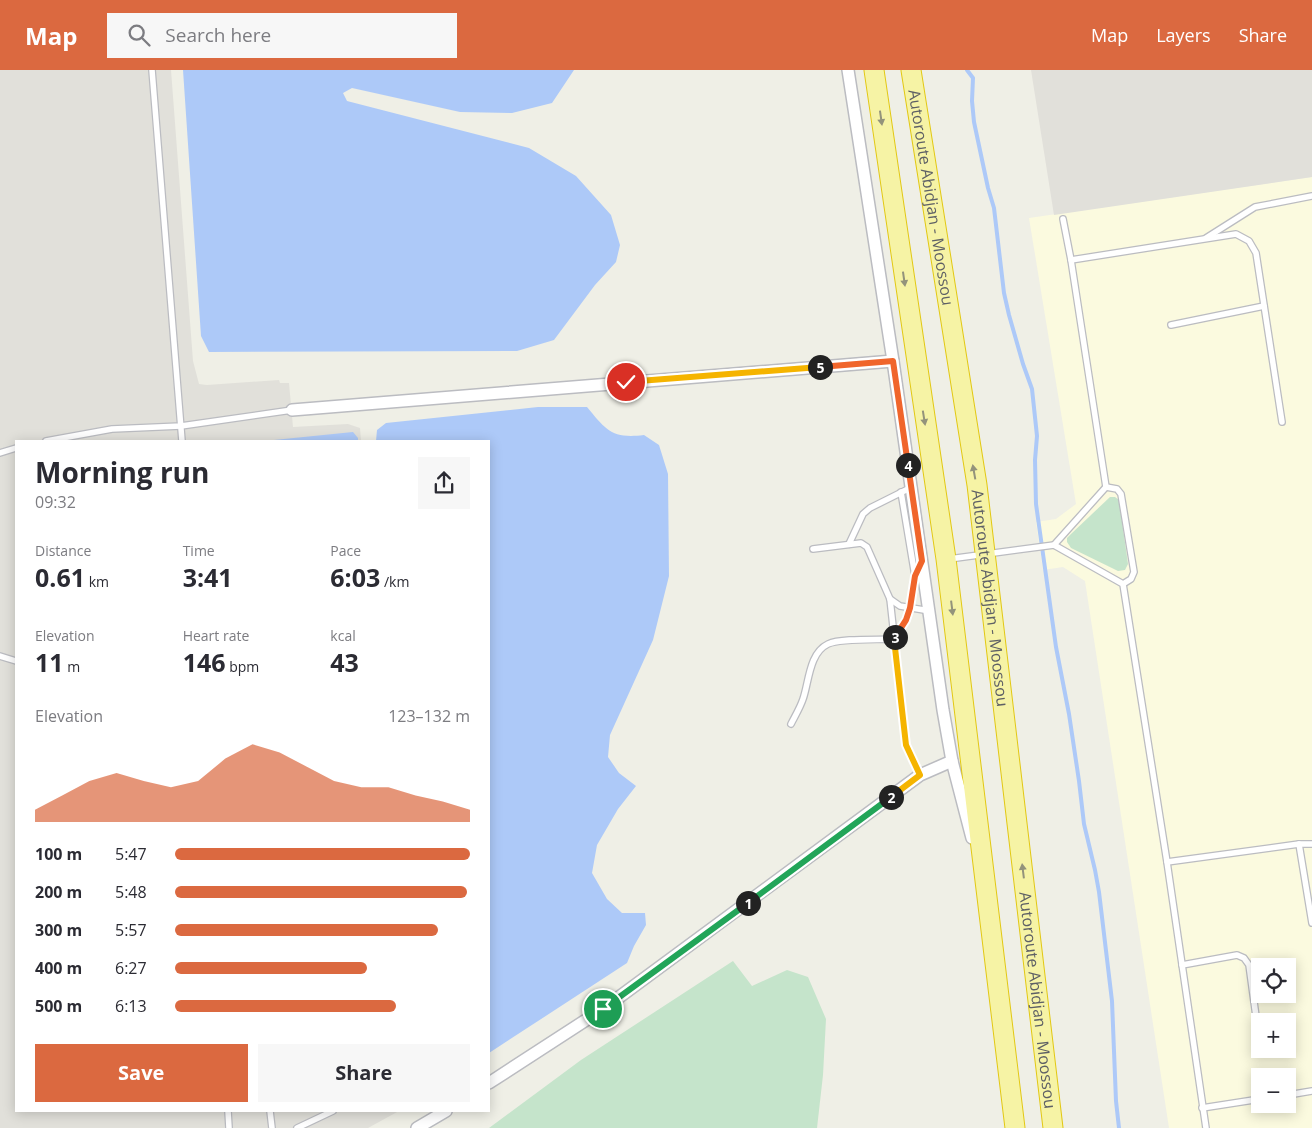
<!DOCTYPE html>
<meta charset="utf-8">
<style>
body{margin:0;font-family:"Open Sans",sans-serif;background:#f7f7f7;color:#2b2b33;height:100vh;display:flex;flex-direction:column;font-size:19px;white-space:nowrap}
*{box-sizing:border-box;margin:0}
p{font-size:16px;color:#7c7c81}
.icon{flex:none;width:28px;height:28px;fill:none;stroke:currentColor;stroke-width:2;stroke-linecap:round;stroke-linejoin:round}
.map{position:relative;flex:1;overflow:hidden}
.side{position:absolute;left:15px;top:370px;width:475px;height:672px;display:flex;flex-direction:column;background:#fff;border-radius:0px;box-shadow:0 2px 12px #0003}
.side>*{flex:none}
.fabs{position:absolute;left:1251px;top:888px;display:grid;gap:10px}
.fabs a{display:grid;place-items:center;width:45px;height:45px;border-radius:0px;background:#fff;box-shadow:0 2px 12px #0003;font-size:25px}
.pin{position:absolute;display:grid;place-items:center;width:42px;height:42px;color:#fff;margin:-21px;border:2px solid #fff;border-radius:50%;box-shadow:0 1px 5px #0007}
.km{position:absolute;width:25px;height:25px;margin:-12px;border-radius:50%;background:#222;color:#fff;font-size:14px;line-height:25px;text-align:center}
.round{display:grid;place-items:center;flex:none;width:52px;height:52px;border-radius:0px;background:#f7f7f7}
.head{display:flex;align-items:center;justify-content:space-between;height:85px;padding:0 20px}
h1{font-size:28px;font-weight:700;line-height:38px}
.metrics{display:grid;grid-template-columns:repeat(3,1fr);gap:8px;height:85px;padding:5px 20px}
.metrics div{display:grid;align-content:center}
.metrics b{font-size:25px;font-weight:700}
.metrics small{font-size:14px;font-weight:400}
.metrics p{font-size:14px}
.chart{height:140px;padding:10px 20px}
.chart p{display:flex;justify-content:space-between}
.chart svg{width:100%;height:90px;margin-top:5px;fill:#db6940;opacity:.7}
.primary-button{display:flex;gap:10px;margin-top:auto;padding:10px 20px}
.primary-button a{flex:1;height:58px;border-radius:0px;background:#db6940;color:#fff;font-size:20px;font-weight:700;line-height:58px;text-align:center}
.primary-button a+a{background:#f7f7f7;color:#2b2b33}
ul{padding:0 20px;list-style:none;font-size:16px}
li{display:grid;grid-template-columns:80px 60px 1fr;align-items:center;height:38px}
li i{height:12px;border-radius:6px;background:#db6940}
header{display:flex;align-items:center;gap:30px;box-sizing:border-box;height:70px;padding:0 25px;background:#db6940;color:#fff}
header strong{font-size:24px}
nav{display:flex;gap:28px;margin-inline-start:auto;font-size:18px}
.search{width:350px;height:45px;background:#f7f7f7;display:flex;align-items:center;gap:12px;box-sizing:border-box;padding:0 18px;border-radius:0px;color:#7c7c81;font-size:19px}
.map>svg:first-child{display:block}
.commercial{fill:#fbfadf;fill-rule:evenodd}
.industrial{fill:#e1e0da}
.green{fill:#c5e4cb}
.water{fill:#adc9f8}
.lines{fill:none;stroke-linecap:round;stroke-linejoin:round}
.stream{stroke:#adc9f8;stroke-width:4}
.service-casing{stroke:#bbbcc1;stroke-width:8}
.minor-casing{stroke:#bbbcc1;stroke-width:14}
.trunk-casing{stroke:#e2c813;stroke-width:21}
.service{stroke:#fff;stroke-width:5.5}
.minor{stroke:#fff;stroke-width:11}
.trunk{stroke:#f6f3a5;stroke-width:19}
.oneway{fill:#93937b}
.split-1-casing{stroke:#fff;stroke-width:10}
.split-2-casing{stroke:#fff;stroke-width:10}
.split-3-casing{stroke:#fff;stroke-width:10}
.split-4-casing{stroke:#fff;stroke-width:10}
.split-5-casing{stroke:#fff;stroke-width:10}
.split-6-casing{stroke:#fff;stroke-width:10}
.split-1{stroke:#22a559;stroke-width:6}
.split-2{stroke:#22a559;stroke-width:6}
.split-3{stroke:#f5b400;stroke-width:6}
.split-4{stroke:#f0652b;stroke-width:6}
.split-5{stroke:#f0652b;stroke-width:6}
.split-6{stroke:#f5b400;stroke-width:6}
.labels{text-anchor:middle;dominant-baseline:central;stroke-width:4.5;stroke-linejoin:round;paint-order:stroke}
.street-label{font-size:16px;fill:#5e6065;stroke:#fff}
</style>
<header>
<strong>Map</strong>
<div class="search"><svg class="icon" aria-label="search" viewBox="0 0 24 24"><circle cx="10" cy="10" r="6"/><path d="M15 15l6 6"/></svg>Search here</div>
<nav><a>Map</a><a>Layers</a><a>Share</a></nav>
</header>
<div class="map">
<svg width="1312" height="1058" viewBox="0 0 1312 1058">
<rect width="100%" height="100%" fill="#efefe6"/>
<path class="commercial" d="M1312,107v951h-143l-84,-547 -22,-14 -20,3 -7,-48 20,-3 20,-15 -47,-286zM1260,896h28v28h-28zM1260,951h28v28h-28zM1260,1006h28v28h-28z"/>
<g class="industrial">
<polygon points="0,0 171,0 193,291 199,314 207,315 279,310 280,313 289,313 293,357 348,354 360,358 361,371 16,371 16,1041 399,1041 368,1058 0,1058"/>
<polygon points="1031,0 1312,0 1312,107 1054,145"/>
</g>
<g class="green">
<polygon points="1110,427 1115,427 1119,430 1128,494 1125,500 1118,501 1071,478 1067,472 1067,468 1071,464"/>
<polygon points="733,891 752,916 787,900 808,907 826,949 823,1005 817,1058 489,1058 581,990"/>
</g>
<g class="water">
<polygon points="183,0 574,0 552,33 512,43 460,42 352,18 343,23 347,31 529,78 576,106 611,145 620,175 616,192 595,215 554,270 517,281 209,282 201,266"/>
<path d="M538,337h49c19,23 25,32 57,28l15,10 9,29 1,102 -16,64 -43,95 -2,22 11,16 17,13 -18,23 -21,36 -5,28 15,26 15,14h23l1,12 -12,21 -7,17 -138,90v-612h-113l1,-11 9,-7z"/>
<polygon points="353,362 358,368 358,371 264,371"/>
</g>
<g class="lines">
<polyline class="stream" points="967,0 973,8 972,31 974,52 988,118 994,138 1004,223 1009,245 1023,294 1032,319 1037,366 1035,390 1036,434 1056,577 1069,644 1079,711 1084,754 1095,800 1099,822 1112,931 1116,1031 1119,1058"/>
<g class="service-casing">
<g id="service">
<polyline points="152,0 182,371"/>
<polyline points="1063,149 1071,190 1106,417"/>
<polyline points="1206,168 1255,137 1312,126"/>
<polyline points="1071,190 1236,164 1249,171 1256,183 1282,352"/>
<polyline points="1171,255 1264,236"/>
<polyline points="46,371 112,359 181,356 292,340"/>
<polyline points="0,383 16,378"/>
<polyline points="1106,417 1117,419 1121,424 1134,502 1131,509 1123,514"/>
<polyline points="901,422 915,506"/>
<polyline points="849,474 863,444 870,438 912,417"/>
<polyline points="1054,475 1106,417"/>
<polyline points="813,479 861,473 867,477 890,529 906,675 920,705"/>
<polyline points="949,489 1054,475 1123,514 1167,792 1206,1058"/>
<polyline points="890,529 900,536 930,541"/>
<polyline points="0,586 16,591"/>
<path d="M791,654c4,-8 9,-16 12,-25 6,-17 6,-46 25,-55 13,-6 50,-4 66,-5 7,-10 13,-20 16,-32 3,-14 4,-28 10,-42"/>
<polyline points="1299,774 1312,853"/>
<polyline points="1167,792 1299,774 1312,774"/>
<polyline points="1182,895 1237,885 1244,888 1249,895 1258,961"/>
<polyline points="1288,1025 1312,1021"/>
<polyline points="1202,1038 1260,1029"/>
<polyline points="228,1041 229,1058"/>
<polyline points="270,1041 272,1058"/>
<polyline points="297,1058 333,1041"/>
</g>
</g>
<g class="minor-casing">
<g id="minor">
<polyline points="848,0 893,291 943,640 952,691 972,768"/>
<polyline points="292,340 893,291"/>
<polyline points="489,1013 603,939 920,705 952,691"/>
<polyline points="417,1058 446,1041"/>
</g>
</g>
<g class="trunk-casing">
<g id="trunk">
<polyline points="874,0 946,489 1015,1058"/>
<path id="s1" d="M911,0l66,415 76,643"/>
</g>
</g>
<use href="#service" class="service"/>
<use href="#minor" class="minor"/>
<use href="#trunk" class="trunk"/>
</g>
<defs><path id="oneway-solid" d="M-6-.8H1V-3.2L6.5 0L1 3.2V.8H-6Z" transform="scale(1.25)"/></defs>
<g class="oneway">
<use href="#oneway-solid" transform="translate(881 48) rotate(82)"/>
<use href="#oneway-solid" transform="translate(904 209) rotate(82)"/>
<use href="#oneway-solid" transform="translate(924 348) rotate(81)"/>
<use href="#oneway-solid" transform="translate(974 402) rotate(-100)"/>
<use href="#oneway-solid" transform="translate(952 538) rotate(83)"/>
<use href="#oneway-solid" transform="translate(1023 801) rotate(-97)"/>
</g>
<g class="lines">
<g class="split-1-casing">
<polyline id="split-1" points="603,939 748,833"/>
</g>
<g class="split-2-casing">
<polyline id="split-2" points="748,833 891,727"/>
</g>
<g class="split-3-casing">
<polyline id="split-3" points="891,727 920,705 906,675 894,569 895,567"/>
</g>
<g class="split-4-casing">
<polyline id="split-4" points="895,567 906,550 910,538 915,506 922,491 908,395"/>
</g>
<g class="split-5-casing">
<polyline id="split-5" points="820,297 893,291 908,395"/>
</g>
<g class="split-6-casing">
<polyline id="split-6" points="626,312 820,297"/>
</g>
<use href="#split-1" class="split-1"/>
<use href="#split-2" class="split-2"/>
<use href="#split-3" class="split-3"/>
<use href="#split-4" class="split-4"/>
<use href="#split-5" class="split-5"/>
<use href="#split-6" class="split-6"/>
</g>
<g class="labels">
<g class="street-label">
<text stroke="none"><textPath href="#s1" startOffset="129">Autoroute Abidjan - Moossou</textPath></text>
<text stroke="none"><textPath href="#s1" startOffset="534">Autoroute Abidjan - Moossou</textPath></text>
<text stroke="none"><textPath href="#s1" startOffset="939">Autoroute Abidjan - Moossou</textPath></text>
</g>
</g>
</svg>
<div class="fabs">
<a><svg class="icon" aria-label="locate" viewBox="0 0 24 24"><circle cx="12" cy="12" r="6"/><path d="M12 2v4M12 18v4M2 12h4M18 12h4"/></svg></a>
<a>+</a>
<a>−</a>
</div>
<div class="pin" style="left:603px;top:939px;background:#1e9e55"><svg class="icon" aria-label="arrive" viewBox="0 0 24 24"><path d="M6 21V4h12l-3 4 3 4H6"/></svg></div>
<div class="pin" style="left:626px;top:312px;background:#d93025"><svg class="icon" aria-label="check" viewBox="0 0 24 24"><path d="M5 12l5 5 9-10"/></svg></div>
<b class="km" style="left:748px;top:833px">1</b>
<b class="km" style="left:891px;top:727px">2</b>
<b class="km" style="left:895px;top:567px">3</b>
<b class="km" style="left:908px;top:395px">4</b>
<b class="km" style="left:820px;top:297px">5</b>
<section class="side">
<div class="head"><div><h1>Morning run</h1><p>09:32</p></div><a class="round"><svg class="icon" aria-label="share" viewBox="0 0 24 24"><path d="M12 15V3M7 8l5-5 5 5M5 13v7h14v-7"/></svg></a></div>
<div class="metrics">
<div><p>Distance</p><b>0.61<small> km</small></b></div>
<div><p>Time</p><b>3:41</b></div>
<div><p>Pace</p><b>6:03<small> /km</small></b></div>
</div>
<div class="metrics">
<div><p>Elevation</p><b>11<small> m</small></b></div>
<div><p>Heart rate</p><b>146<small> bpm</small></b></div>
<div><p>kcal</p><b>43</b></div>
</div>
<div class="chart"><p><span>Elevation</span>123–132 m</p>
<svg viewBox="0 0 160 44" preserveAspectRatio="none"><path d="M0 44V38L10 31L20 24L30 20L40 24L50 27L60 24L70 13L80 6L90 10L100 17L110 24L120 27L130 27L140 31L150 34L160 38V44z"/></svg>
</div>
<ul>
<li><b>100 m</b>5:47<i style="width:100%"></i></li>
<li><b>200 m</b>5:48<i style="width:99%"></i></li>
<li><b>300 m</b>5:57<i style="width:89%"></i></li>
<li><b>400 m</b>6:27<i style="width:65%"></i></li>
<li><b>500 m</b>6:13<i style="width:75%"></i></li>
</ul>
<div class="primary-button"><a>Save</a><a>Share</a></div>
</section>
</div>
